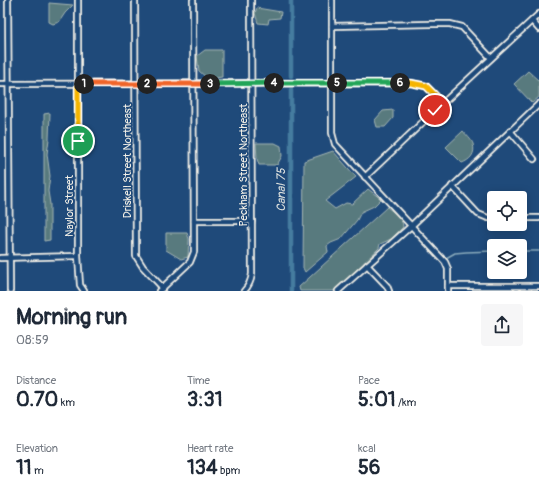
<!DOCTYPE html>
<style>
body{margin:0;font-family:Pangolin,sans-serif;background:#f6f6f7;color:#1f2937;height:100vh;display:flex;flex-direction:column;font-size:15px;white-space:nowrap}
*{box-sizing:border-box;margin:0}
p{font-size:13px;color:#747a83}
.icon{flex:none;width:22px;height:22px;fill:none;stroke:currentColor;stroke-width:2;stroke-linecap:round;stroke-linejoin:round}
.map{position:relative;height:291px;overflow:hidden}
.panel{display:flex;flex-direction:column;background:#fff;flex:1}
.panel>*{flex:none}
.tools{position:absolute;left:487px;top:191px;display:grid;gap:8px}
.tools a{display:grid;place-items:center;width:40px;height:40px;border-radius:4px;background:#fff;box-shadow:0 2px 10px #0003;font-size:20px}
.pin{position:absolute;display:grid;place-items:center;width:34px;height:34px;color:#fff;margin:-17px;border:2px solid #fff;border-radius:50%;box-shadow:0 1px 4px #0007}
.km{position:absolute;width:20px;height:20px;margin:-10px;border-radius:50%;background:#222;color:#fff;font-size:11px;line-height:20px;text-align:center}
.round{display:grid;place-items:center;flex:none;width:42px;height:42px;border-radius:4px;background:#f6f6f7}
.head{display:flex;align-items:center;justify-content:space-between;height:68px;padding:0 16px}
h1{font-size:22px;font-weight:700;line-height:30px}
.stats{display:grid;grid-template-columns:repeat(3,1fr);gap:6px;height:68px;padding:4px 16px}
.stats div{display:grid;align-content:center}
.stats b{font-size:20px;font-weight:700}
.stats small{font-size:11px;font-weight:400}
.stats p{font-size:11px}
.map>svg:first-child{display:block}
.green{fill:#597a7e;stroke:#a6b6b3}
.lines{fill:none;stroke-linecap:round;stroke-linejoin:round}
.stream{stroke:#8aabbc;stroke-width:1.5}
.canal{stroke:#447c9f;stroke-width:4.5}
.minor-casing{stroke:#f4f1e8;stroke-width:8}
.minor{stroke:#1f4a7a;stroke-width:4.5}
.split-1-casing{stroke:#fff;stroke-width:8}
.split-2-casing{stroke:#fff;stroke-width:8}
.split-3-casing{stroke:#fff;stroke-width:8}
.split-4-casing{stroke:#fff;stroke-width:8}
.split-5-casing{stroke:#fff;stroke-width:8}
.split-6-casing{stroke:#fff;stroke-width:8}
.split-7-casing{stroke:#fff;stroke-width:8}
.split-1{stroke:#f5b400;stroke-width:5}
.split-2{stroke:#f0652b;stroke-width:5}
.split-3{stroke:#f0652b;stroke-width:5}
.split-4{stroke:#22a559;stroke-width:5}
.split-5{stroke:#22a559;stroke-width:5}
.split-6{stroke:#22a559;stroke-width:5}
.split-7{stroke:#f5b400;stroke-width:5}
.labels{text-anchor:middle;dominant-baseline:central;stroke-width:3.5;stroke-linejoin:round;paint-order:stroke}
.street-label{font-size:11px;fill:#f4f1e8;stroke:#1f4a7a}
.water-label{font-size:12px;font-style:italic;fill:#dadfdd;stroke:#1f4a7a}
</style>
<div class="map">
<svg width="539" height="291" viewBox="0 0 539 291">
<rect width="100%" height="100%" fill="#1f4a7a"/>
<filter id="ink" filterUnits="userSpaceOnUse"><feTurbulence type="fractalNoise" baseFrequency=".025" numOctaves="2"/><feDisplacementMap in="SourceGraphic" scale="8" xChannelSelector="R" yChannelSelector="G"/><feConvolveMatrix kernelMatrix="1 2 1 2 8 2 1 2 1" color-interpolation-filters="sRGB"/></filter>
<g filter="url(#ink)">
<g class="green">
<polygon points="49,3 73,5 65,13 59,22 53,24 49,22"/>
<polygon points="257,8 281,12 280,18 269,19 268,24 258,23 255,13"/>
<polygon points="205,50 222,50 222,77 208,79 199,71 197,56"/>
<polygon points="528,71 539,81 539,97 532,103 514,84"/>
<polygon points="393,110 393,118 385,127 377,127 375,120 383,111"/>
<polygon points="50,113 49,139 47,154 50,176 48,191 50,204 50,240 44,241 44,114"/>
<path d="M463,131c3,4 9,9 10,13 3,10 -3,16 -11,19l-16,-16z"/>
<polygon points="256,143 275,143 281,146 282,156 277,165 259,165 257,159"/>
<polygon points="333,151 356,177 325,201 335,209 346,203 352,204 368,189 381,199 374,206 361,212 357,220 341,239 331,243 327,246 328,252 305,272 303,268 304,161"/>
<path d="M387,207c6,5 16,11 16,20l-12,12 -11,5 -1,4 -41,40 -2,3h-36l-1,-4z"/>
<polygon points="166,233 187,233 189,239 188,257 181,259 166,250"/>
</g>
<g class="lines">
<g class="stream">
<polyline points="520,251 539,251"/>
<polyline points="446,258 455,253 466,252 494,251"/>
</g>
<g class="canal">
<polyline points="291,0 291,76"/>
<polyline points="291,90 291,291"/>
</g>
<g class="minor-casing">
<g id="minor">
<polyline points="8,0 10,291"/>
<polyline points="78,0 78,256 80,285 84,291"/>
<polyline points="135,0 136,256 143,267 163,288"/>
<polyline points="332,0 332,133 335,144 445,262 448,269 448,291"/>
<polyline points="532,21 539,29"/>
<polyline points="332,26 431,24 450,24 462,27 491,58"/>
<polyline points="0,84 411,83 426,86 443,103"/>
<polyline points="511,132 534,159"/>
<polyline points="365,177 443,103 539,14"/>
<polyline points="452,186 478,214 488,218 494,218"/>
<polyline points="520,218 539,218"/>
<polyline points="194,221 252,221"/>
<polyline points="0,258 78,256"/>
<polyline points="367,265 387,286 389,291"/>
<polyline points="448,286 539,286"/>
<polyline points="159,291 190,262 194,252 193,0"/>
<path d="M244,291c5,-5 7,-10 8,-17l-1,-274"/>
<polyline points="338,291 411,226 539,104"/>
</g>
</g>
<use href="#minor" class="minor"/>
</g>
</g>
<g class="lines" filter="url(#ink)">
<g class="split-1-casing">
<polyline id="split-1" points="78,141 78,84 84,84"/>
</g>
<g class="split-2-casing">
<polyline id="split-2" points="84,84 147,84"/>
</g>
<g class="split-3-casing">
<polyline id="split-3" points="147,84 210,84"/>
</g>
<g class="split-4-casing">
<polyline id="split-4" points="210,84 274,83"/>
</g>
<g class="split-5-casing">
<polyline id="split-5" points="274,83 337,83"/>
</g>
<g class="split-6-casing">
<polyline id="split-6" points="337,83 400,83"/>
</g>
<g class="split-7-casing">
<polyline id="split-7" points="400,83 411,83 426,86 443,103 435,110"/>
</g>
<use href="#split-1" class="split-1"/>
<use href="#split-2" class="split-2"/>
<use href="#split-3" class="split-3"/>
<use href="#split-4" class="split-4"/>
<use href="#split-5" class="split-5"/>
<use href="#split-6" class="split-6"/>
<use href="#split-7" class="split-7"/>
</g>
<g class="labels">
<g class="street-label">
<text transform="translate(127 161) rotate(-90)">Driskell Street Northeast</text>
<text transform="translate(243 165) rotate(-90)">Peckham Street Northeast</text>
<text transform="translate(69 206) rotate(-90)">Naylor Street</text>
</g>
<g class="water-label">
<text transform="translate(281 190) rotate(-90)">Canal 75</text>
</g>
</g>
</svg>
<div class="tools">
<a><svg class="icon" aria-label="locate" viewBox="0 0 24 24"><circle cx="12" cy="12" r="6"/><path d="M12 2v4M12 18v4M2 12h4M18 12h4"/></svg></a>
<a><svg class="icon" aria-label="layers" viewBox="0 0 24 24"><path d="M12 4l9 5-9 5-9-5zM3 14l9 5 9-5"/></svg></a>
</div>
<div class="pin" style="left:78px;top:141px;background:#1e9e55"><svg class="icon" aria-label="arrive" viewBox="0 0 24 24"><path d="M6 21V4h12l-3 4 3 4H6"/></svg></div>
<div class="pin" style="left:435px;top:110px;background:#d93025"><svg class="icon" aria-label="check" viewBox="0 0 24 24"><path d="M5 12l5 5 9-10"/></svg></div>
<b class="km" style="left:84px;top:84px">1</b>
<b class="km" style="left:147px;top:84px">2</b>
<b class="km" style="left:210px;top:84px">3</b>
<b class="km" style="left:274px;top:83px">4</b>
<b class="km" style="left:337px;top:83px">5</b>
<b class="km" style="left:400px;top:83px">6</b>
</div>
<section class="panel">
<div class="head"><div><h1>Morning run</h1><p>08:59</p></div><a class="round"><svg class="icon" aria-label="share" viewBox="0 0 24 24"><path d="M12 15V3M7 8l5-5 5 5M5 13v7h14v-7"/></svg></a></div>
<div class="stats">
<div><p>Distance</p><b>0.70<small> km</small></b></div>
<div><p>Time</p><b>3:31</b></div>
<div><p>Pace</p><b>5:01<small> /km</small></b></div>
</div>
<div class="stats">
<div><p>Elevation</p><b>11<small> m</small></b></div>
<div><p>Heart rate</p><b>134<small> bpm</small></b></div>
<div><p>kcal</p><b>56</b></div>
</div>
</section>
